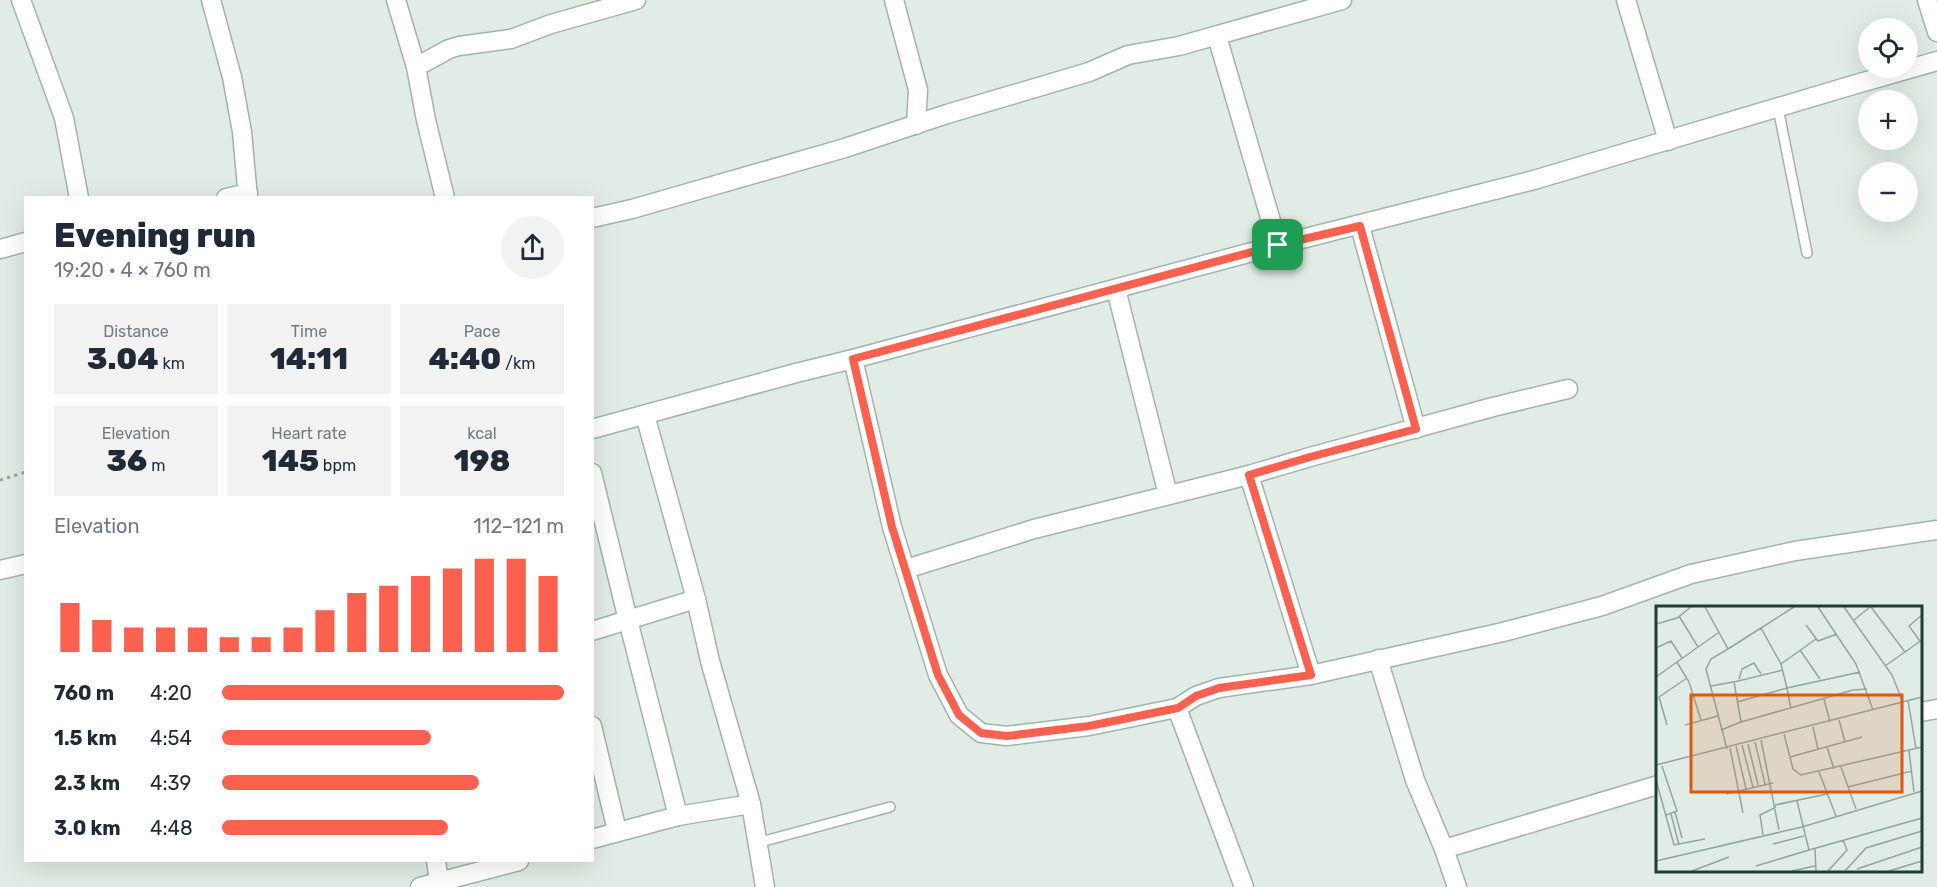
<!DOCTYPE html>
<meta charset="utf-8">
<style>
body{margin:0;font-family:Rubik,sans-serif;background:#f2f2f3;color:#1f2937;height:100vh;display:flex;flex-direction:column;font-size:22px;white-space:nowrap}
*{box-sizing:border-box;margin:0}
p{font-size:20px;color:#747a83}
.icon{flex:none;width:33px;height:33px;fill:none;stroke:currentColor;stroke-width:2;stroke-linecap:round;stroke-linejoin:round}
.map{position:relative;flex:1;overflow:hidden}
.side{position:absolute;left:24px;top:196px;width:570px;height:666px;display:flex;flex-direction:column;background:#fff;border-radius:0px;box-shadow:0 6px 24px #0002}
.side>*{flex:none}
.controls{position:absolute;left:1858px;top:18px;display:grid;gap:12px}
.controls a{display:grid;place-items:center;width:60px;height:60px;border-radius:50%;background:#fff;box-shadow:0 6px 24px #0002;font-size:30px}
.pin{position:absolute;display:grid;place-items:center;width:51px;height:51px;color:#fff;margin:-26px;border-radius:12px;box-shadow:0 3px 9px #0006}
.round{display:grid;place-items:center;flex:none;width:63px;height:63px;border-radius:32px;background:#f2f2f3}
.summary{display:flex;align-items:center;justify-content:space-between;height:102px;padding:0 30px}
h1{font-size:33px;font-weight:800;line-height:45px}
.metrics{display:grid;grid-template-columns:repeat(3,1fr);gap:9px;height:102px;padding:6px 30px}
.metrics div{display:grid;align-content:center;border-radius:0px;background:#f2f2f3;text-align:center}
.metrics b{font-size:30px;font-weight:800}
.metrics small{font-size:16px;font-weight:400}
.metrics p{font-size:16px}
.chart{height:168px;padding:12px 30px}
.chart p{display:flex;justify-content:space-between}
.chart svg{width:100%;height:108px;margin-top:6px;stroke:#fc604e;stroke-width:6}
ul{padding:0 30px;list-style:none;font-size:20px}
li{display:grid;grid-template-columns:96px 72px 1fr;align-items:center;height:45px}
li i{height:15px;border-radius:8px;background:#fc604e}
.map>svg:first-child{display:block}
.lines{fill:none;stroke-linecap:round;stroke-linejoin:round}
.lane-casing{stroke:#a2b4ab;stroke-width:12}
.street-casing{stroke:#a2b4ab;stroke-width:21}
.path{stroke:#7eb29a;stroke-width:3;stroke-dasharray:3 4.5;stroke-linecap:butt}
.lane{stroke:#fff;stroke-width:9}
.street{stroke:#fff;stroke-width:18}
.route-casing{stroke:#fff;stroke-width:12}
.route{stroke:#fc604e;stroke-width:8}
.inset-road{fill:none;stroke:#93a69d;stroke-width:1.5}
.view{fill:#de580e;fill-opacity:0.15;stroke:#de580e;stroke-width:3}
.inset-edge{fill:none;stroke:#1f3e31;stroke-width:3}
</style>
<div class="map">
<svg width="1937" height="887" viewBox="0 0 1937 887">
<rect width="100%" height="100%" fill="#e0ece5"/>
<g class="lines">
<g class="lane-casing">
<g id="lane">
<polyline points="1778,108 1807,253"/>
<polyline points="757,843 890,807"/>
</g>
</g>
<g class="street-casing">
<g id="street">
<polyline points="21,0 64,118 79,198"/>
<polyline points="211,0 232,77 242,132 248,198"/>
<polyline points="396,0 416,67 426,120 445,198"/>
<polyline points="894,0 918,90 916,125"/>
<polyline points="1626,0 1668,141"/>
<polyline points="1927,0 1937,32"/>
<polyline points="1217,36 1278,245"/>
<polyline points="416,67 449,49 459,46 511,39 551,24 636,0"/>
<polyline points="226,198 248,193"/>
<polyline points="592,218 632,209 845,148 947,114 1089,72 1128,55 1179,46 1342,0"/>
<polyline points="1360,226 1416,429"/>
<polyline points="0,249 26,242"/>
<polyline points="1116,289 1168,495"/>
<polyline points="853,359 892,527 938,675 959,715 981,733 1007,736 1089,726 1177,708 1196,696 1219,688 1311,675 1503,632 1602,606 1691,574 1795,551 1937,530"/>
<polyline points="645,415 696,599 710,661 751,804 765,887"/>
<polyline points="592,429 796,373 853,359 1278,245 1534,180 1853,85 1937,61"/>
<polyline points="592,473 628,620 678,816"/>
<polyline points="1249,475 1311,675"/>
<polyline points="906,569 1034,529 1249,475 1310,457 1493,407 1568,389"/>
<polyline points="0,570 26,564"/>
<polyline points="592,631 696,599"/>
<polyline points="1378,659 1415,780 1444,849 1457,887"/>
<polyline points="1177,708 1244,887"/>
<polyline points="1920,712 1937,709"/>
<polyline points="592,726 617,831"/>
<polyline points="592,839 678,816 751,804"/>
<polyline points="1444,849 1658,785"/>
<polyline points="436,861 440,887"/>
<polyline points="420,887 519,861"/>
</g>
</g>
<polyline class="path" points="0,480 26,472"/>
<use href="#lane" class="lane"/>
<use href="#street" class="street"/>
</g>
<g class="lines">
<g class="route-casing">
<polygon id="route" points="1360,226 1416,429 1310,457 1249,475 1311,675 1219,688 1196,696 1178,708 1089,726 1007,736 981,733 959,715 938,675 892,527 853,359 1278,245"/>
</g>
<use href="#route" class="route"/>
</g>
<g transform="translate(1656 606)">
<rect width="266" height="266" fill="#e0ece5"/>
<path class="inset-road" d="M49,1l23,42 -17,10 -5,10 21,80M138,1l-33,21 20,36 6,24 73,-16M162,1l38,57 17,46M188,1l48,68 11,27M215,1l34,45M23,10l19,31 20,-14M198,14l16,-13M0,18l21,-6 14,-11M150,19l12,16 19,-7M264,35l-11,-15 13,-11M0,42l15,-7 11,17M72,43l33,-21M144,44l20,29M21,56l12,20 12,38M125,58l35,-25M229,60l37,-26M0,71l42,-30M83,73l3,-10 12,-6 7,11M55,80l22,-4M168,93l6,23M252,94l8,49M81,96l50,-14 4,21M183,114l6,22M85,116l112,-32 14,-1M11,119l-8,-28 28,-19M29,119l33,-9M157,121l5,22M65,124l20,-8 -7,-40 49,-12M128,128l9,35 8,6 121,-28M105,134l18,90M99,136l10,42M92,138l10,41M86,139l11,42M80,140l10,43M171,141l7,22M74,142l13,65M253,145l5,41M134,151l72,-20M0,159l266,-68M6,160l15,45 -11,4M185,161l15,42M163,166l17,44M0,174l18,65 31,-6M192,181l64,-16M70,188l47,-11M141,195l12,49 113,-32M119,199l52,-11M19,206l7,26M15,208l8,31M107,229l-3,-20 16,-8M117,238l31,-8M159,243l1,22M0,255l146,-34 120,-36M100,260l53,-16M201,263l65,-22M36,265l37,-14M136,265l23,-5M172,265l19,-21 -4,-10M189,265l21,-23 56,-17M233,265l33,-10"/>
<path class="view" d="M35,89h211v97h-211z"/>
<rect width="266" height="266" class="inset-edge"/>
</g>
</svg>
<div class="controls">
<a><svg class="icon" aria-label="locate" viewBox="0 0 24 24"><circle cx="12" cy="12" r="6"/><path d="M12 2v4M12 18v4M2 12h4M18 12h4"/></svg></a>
<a>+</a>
<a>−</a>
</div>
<div class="pin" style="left:1278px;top:245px;background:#1e9e55"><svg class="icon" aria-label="arrive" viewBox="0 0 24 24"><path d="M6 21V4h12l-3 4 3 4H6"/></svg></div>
<section class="side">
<div class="summary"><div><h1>Evening run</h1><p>19:20 · 4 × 760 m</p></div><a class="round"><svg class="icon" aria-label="share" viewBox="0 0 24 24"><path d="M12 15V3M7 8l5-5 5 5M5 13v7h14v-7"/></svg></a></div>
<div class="metrics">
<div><p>Distance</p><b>3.04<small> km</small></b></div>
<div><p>Time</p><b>14:11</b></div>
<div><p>Pace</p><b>4:40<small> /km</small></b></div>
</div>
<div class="metrics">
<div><p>Elevation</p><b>36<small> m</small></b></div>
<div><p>Heart rate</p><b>145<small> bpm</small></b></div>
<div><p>kcal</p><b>198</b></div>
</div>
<div class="chart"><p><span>Elevation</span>112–121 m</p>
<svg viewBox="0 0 160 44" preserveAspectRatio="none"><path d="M5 44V24M15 44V31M25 44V34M35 44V34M45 44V34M55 44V38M65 44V38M75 44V34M85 44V27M95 44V20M105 44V17M115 44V13M125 44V10M135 44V6M145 44V6M155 44V13"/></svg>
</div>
<ul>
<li><b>760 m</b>4:20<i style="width:100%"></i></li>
<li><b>1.5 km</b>4:54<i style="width:61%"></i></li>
<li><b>2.3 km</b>4:39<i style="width:75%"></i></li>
<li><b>3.0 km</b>4:48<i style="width:66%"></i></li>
</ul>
</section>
</div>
